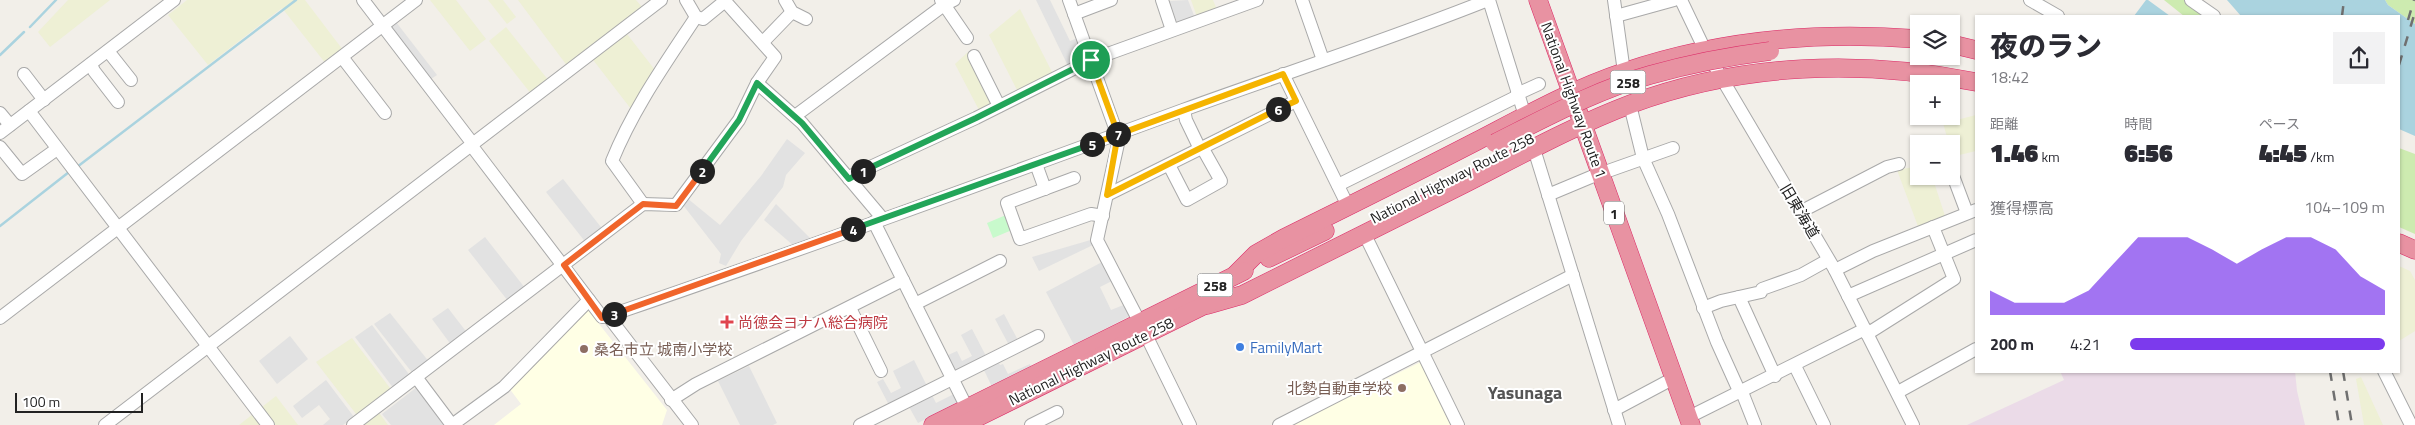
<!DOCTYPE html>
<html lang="ja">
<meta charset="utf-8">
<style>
body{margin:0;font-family:"Titillium Web","Noto Sans JP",sans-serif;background:#f2f2f3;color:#2b2b33;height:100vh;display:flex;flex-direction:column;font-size:19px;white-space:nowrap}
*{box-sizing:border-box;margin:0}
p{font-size:16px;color:#7c7c81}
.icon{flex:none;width:28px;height:28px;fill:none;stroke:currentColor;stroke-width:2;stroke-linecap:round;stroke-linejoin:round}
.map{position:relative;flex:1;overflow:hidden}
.details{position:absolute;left:1975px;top:15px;width:425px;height:358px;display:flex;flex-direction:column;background:#fff;border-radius:0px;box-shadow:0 1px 4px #0004}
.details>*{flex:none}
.tools{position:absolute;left:1910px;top:15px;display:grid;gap:10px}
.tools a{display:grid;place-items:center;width:50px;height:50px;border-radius:0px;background:#fff;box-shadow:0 1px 4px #0004;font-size:25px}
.scale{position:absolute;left:15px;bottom:12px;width:128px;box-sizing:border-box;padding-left:5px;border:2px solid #222;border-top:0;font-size:14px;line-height:18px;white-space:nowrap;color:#222;-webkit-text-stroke:4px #fff;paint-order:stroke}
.pin{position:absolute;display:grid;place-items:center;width:42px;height:42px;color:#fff;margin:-21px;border:2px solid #fff;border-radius:50%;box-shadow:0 1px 5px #0007}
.km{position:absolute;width:25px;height:25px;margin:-12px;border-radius:50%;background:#222;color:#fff;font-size:14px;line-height:25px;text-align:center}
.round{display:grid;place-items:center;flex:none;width:52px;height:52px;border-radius:0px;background:#f2f2f3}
.headline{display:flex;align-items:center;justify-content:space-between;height:85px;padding:0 15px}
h1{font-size:28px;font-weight:800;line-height:38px}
.metrics{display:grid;grid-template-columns:repeat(3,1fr);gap:8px;height:85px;padding:5px 15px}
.metrics div{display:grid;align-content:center}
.metrics b{font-size:25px;font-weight:800}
.metrics small{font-size:14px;font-weight:400}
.metrics p{font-size:14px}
.chart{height:140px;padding:10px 15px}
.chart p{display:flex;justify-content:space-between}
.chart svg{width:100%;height:90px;margin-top:5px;fill:#7c3aed;opacity:.7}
ul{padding:0 15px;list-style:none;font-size:16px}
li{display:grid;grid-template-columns:80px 60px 1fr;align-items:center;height:38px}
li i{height:12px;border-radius:6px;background:#7c3aed}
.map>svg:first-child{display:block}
.industrial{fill:#ebdbe8}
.education{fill:#ffffe5}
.farmland{fill:#eef0d5}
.grass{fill:#cdebb0}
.park{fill:#c8facc}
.parking{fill:#e2e2e2}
.water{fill:#aad3df}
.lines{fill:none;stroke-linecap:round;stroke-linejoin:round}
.stream{stroke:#aad3df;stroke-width:2.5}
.minor-casing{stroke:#a9a9a9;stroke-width:14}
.highway-casing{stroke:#dc2a67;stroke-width:19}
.minor{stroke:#fff;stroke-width:12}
.highway{stroke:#e892a2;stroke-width:18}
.rail{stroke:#707070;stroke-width:2.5;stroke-dasharray:10 10;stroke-linecap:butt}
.highway-bridge-casing{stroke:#dc2a67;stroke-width:19;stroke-linecap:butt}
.highway-bridge{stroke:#e892a2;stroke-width:18}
.split-1-casing{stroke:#fff;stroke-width:10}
.split-2-casing{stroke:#fff;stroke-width:10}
.split-3-casing{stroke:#fff;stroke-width:10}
.split-4-casing{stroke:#fff;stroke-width:10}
.split-5-casing{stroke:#fff;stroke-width:10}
.split-6-casing{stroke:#fff;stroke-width:10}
.split-7-casing{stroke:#fff;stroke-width:10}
.split-8-casing{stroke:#fff;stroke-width:10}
.split-1{stroke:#22a559;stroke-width:6}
.split-2{stroke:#22a559;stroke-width:6}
.split-3{stroke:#f0652b;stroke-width:6}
.split-4{stroke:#f0652b;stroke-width:6}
.split-5{stroke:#22a559;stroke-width:6}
.split-6{stroke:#f5b400;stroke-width:6}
.split-7{stroke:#f5b400;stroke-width:6}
.split-8{stroke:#f5b400;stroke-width:6}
.health-dot{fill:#e0444e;stroke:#fff;stroke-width:2}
.shop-dot{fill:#3f7fe0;stroke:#fff;stroke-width:2}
.education-dot{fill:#8d6e63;stroke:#fff;stroke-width:2}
.labels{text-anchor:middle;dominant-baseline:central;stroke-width:4;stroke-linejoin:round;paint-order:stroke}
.shield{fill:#fff;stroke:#646464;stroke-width:1}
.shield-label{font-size:14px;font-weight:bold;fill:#222}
.street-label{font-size:15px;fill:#222;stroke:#fff}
.health-label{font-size:15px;fill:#be3a42;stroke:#fff;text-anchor:start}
.shop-label{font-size:15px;fill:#366cbe;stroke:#fff;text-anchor:start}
.education-label{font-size:15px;fill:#785e54;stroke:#fff;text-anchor:start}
.quarter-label{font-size:18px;font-weight:bold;fill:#555;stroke:#fff}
</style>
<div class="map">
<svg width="2415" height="425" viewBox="0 0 2415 425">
<rect width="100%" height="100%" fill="#f2efe9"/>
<polygon class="industrial" points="2060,371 2295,371 2297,391 2305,425 1967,425 2064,380"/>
<g class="education">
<polygon points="588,310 667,410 662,425 494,425 521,404 509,388"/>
<polygon points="1423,361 1455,425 1291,425"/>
</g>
<g class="farmland">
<polygon points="68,0 110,0 50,47 38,32"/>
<polygon points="187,0 305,0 343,50 326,64 282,8 208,65 168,15"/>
<polygon points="430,0 456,0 486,39 470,51"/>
<polygon points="488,0 503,0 516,17 507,24"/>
<polygon points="518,0 636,0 642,7 620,25 655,70 631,109 587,52 568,67"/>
<polygon points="1191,0 1213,0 1217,10 1197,17"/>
<polygon points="1020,9 1053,74 1018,92 989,35"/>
<polygon points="506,27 549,81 532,95 489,41"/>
<polygon points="968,52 993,104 979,110 955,64"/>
<polygon points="1951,114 1953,121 1976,115 1976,151 1951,157 1951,144 1928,144 1947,137 1941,116 1951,116"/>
<polygon points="1919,166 1919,176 1932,176 1946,219 1919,229 1897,170"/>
<polygon points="2399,266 2410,271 2415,280 2415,331 2399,341"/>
<polygon points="352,338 393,392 374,406 388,425 361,425 363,423 316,362"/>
<polygon points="2361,377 2383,425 2364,425 2356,379"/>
<polygon points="276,396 298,425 239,425"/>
</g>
<g class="grass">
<polygon points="2164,0 2185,0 2206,16 2184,16"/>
<polygon points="2385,0 2415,0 2415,24 2388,5"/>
<polygon points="2399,148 2415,154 2415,234 2399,227"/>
</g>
<polygon class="park" points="1006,215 1012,230 993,238 987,223"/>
<g class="parking">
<polygon points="1036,0 1050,0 1070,41 1080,37 1087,58 1069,68"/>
<polygon points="1188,0 1195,18 1178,25 1169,1"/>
<polygon points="396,22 437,75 431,79 390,26"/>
<polygon points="787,139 805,153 786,175 783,187 741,241 726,266 719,263 721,254 683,205 687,198 720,225 761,176"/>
<polygon points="563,179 604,231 587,244 546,192"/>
<polygon points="776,204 812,240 794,246 764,220"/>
<polygon points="485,237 525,288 508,301 468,250"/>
<polygon points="1094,239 1114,280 1100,287 1111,310 1126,304 1132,315 1074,345 1046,292 1102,262 1093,245 1039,271 1032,257"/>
<polygon points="448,308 468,334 452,346 432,319"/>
<polygon points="390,313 430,363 414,375 374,324"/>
<polygon points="1004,314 1019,342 1010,347 995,319"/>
<polygon points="372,325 411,377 394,389 355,337"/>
<polygon points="972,329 987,358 956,374 946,356 957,351 962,361 972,356 961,335"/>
<polygon points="290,336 308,359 277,384 259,361"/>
<polygon points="914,360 928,388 890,407 877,382 883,379 891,393 901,388 893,371"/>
<polygon points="998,361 1000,365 1003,364 1008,374 1030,364 1032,369 993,389 983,368"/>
<polygon points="749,366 777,423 773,425 740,425 718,381"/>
<polygon points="326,380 354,417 343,425 323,425 330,419 319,405 302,418 293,406"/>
<polygon points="417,387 446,425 391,425 382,414"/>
<polygon points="931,393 936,403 956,393 961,401 918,423 908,405"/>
</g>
<g class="water">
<polygon points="2146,0 2148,0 2170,16 2134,16"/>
<polygon points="2227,0 2385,0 2388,5 2415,24 2415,136 2399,129 2399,16 2241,16"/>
</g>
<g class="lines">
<g class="stream">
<polyline points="30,27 56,0"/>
<polyline points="0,55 24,32"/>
<polyline points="77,167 296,0"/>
<polyline points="0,226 69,172"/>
</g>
<g class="minor-casing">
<g id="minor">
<polyline points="363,0 473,144"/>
<polyline points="686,0 696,17 703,19 725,1"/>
<polyline points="785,0 792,12 806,19"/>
<polyline points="941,0 967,38"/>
<polyline points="1069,0 1119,139 1097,240 1139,321"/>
<polyline points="1162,0 1172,30"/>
<polyline points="1302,0 1323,60"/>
<polyline points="1489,0 1525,116"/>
<polyline points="1614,0 1624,72"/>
<polyline points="1681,0 1705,50 1835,270 1913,425"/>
<polyline points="2030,0 2058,16"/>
<polyline points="2191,0 2214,16"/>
<polyline points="1074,14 1111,0"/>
<polyline points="1616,16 1674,0"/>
<polyline points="763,42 792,12"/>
<polyline points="108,51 131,80"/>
<polyline points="974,56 999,106"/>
<polyline points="342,57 385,113"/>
<polyline points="91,64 94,71 118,102"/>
<polyline points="24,74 44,100"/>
<polyline points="1283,74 1348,206"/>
<polyline points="757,83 802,123 883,219"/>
<polyline points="1517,94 1539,84"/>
<polyline points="1630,105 1643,158 1668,214 1717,342 1740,393"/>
<polyline points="1184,110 1186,120 1200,149"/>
<polyline points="29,111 268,425"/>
<polyline points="0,113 10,125"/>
<polyline points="795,116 944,5 954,0"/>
<polyline points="0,133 174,0"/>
<polyline points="471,145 602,317 608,316 692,425"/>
<polyline points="0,147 22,174 57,149"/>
<polyline points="1534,149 1619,425"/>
<polyline points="1036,164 1045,189"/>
<polyline points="1169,165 1187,200 1221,181 1203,149"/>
<polyline points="1952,173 1967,213"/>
<polyline points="1074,178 1007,203 1020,239 1091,214 1103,216"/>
<polyline points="849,179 853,175 976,118 1091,60 1257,0"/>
<polyline points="1338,185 1518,96"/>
<polyline points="1107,195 1296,101"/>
<polyline points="1548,195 1591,177 1673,148"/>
<path d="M643,204l-31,-43c21,-52 53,-97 84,-144"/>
<polyline points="1800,212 1887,167 1899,164"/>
<polyline points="874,222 967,408"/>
<polyline points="1364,233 1458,425"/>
<polyline points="1835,270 1873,251 1976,210"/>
<polyline points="1848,296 1976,240"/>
<polyline points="1739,297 1775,376"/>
<polyline points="915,304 1000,261"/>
<polyline points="850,308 881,371"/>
<polyline points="1703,308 1721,301 1761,292 1762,289 1801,275 1828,260"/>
<path d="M608,316c193,-66 384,-136 575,-206 102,-37 205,-70 305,-110"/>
<polyline points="0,318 416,0"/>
<polyline points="1145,333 1190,425"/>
<polyline points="1867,334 1954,279 1933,227"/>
<polyline points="1795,366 1824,425"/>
<polyline points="2384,371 2411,425"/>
<polyline points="416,377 452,425"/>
<polyline points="1742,392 1755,425"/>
<polyline points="1898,392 1976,349"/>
<polyline points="671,400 696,384 903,280"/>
<polyline points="1614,410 1674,378"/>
<polyline points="1689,417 1865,329"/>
<polyline points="105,425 661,0"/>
<polyline points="353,425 643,204 676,205 739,120 757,83 775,57 724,0"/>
<polyline points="452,425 504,387 589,300"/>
<polyline points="860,425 1038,336"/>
<polyline points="1031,425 1057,412"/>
<polyline points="1279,425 1573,275"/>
</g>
</g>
<g class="highway-casing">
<g id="highway">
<polyline points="1538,0 1691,425"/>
<polyline points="1951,44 1976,50"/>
<polyline points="2399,243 2415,250"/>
<polyline points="1269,258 1325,231"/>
<path d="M1235,275l21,-21 28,-16c65,-32 129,-64 193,-97 48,-25 96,-52 147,-69 94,-32 196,-41 295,-33"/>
<path d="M1207,305l35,-10c74,-37 148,-74 222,-111 55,-28 109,-58 167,-80 110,-41 231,-45 345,-22"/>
<polyline points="933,425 1244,271"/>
<polyline points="962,425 1217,299"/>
</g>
</g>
<use href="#minor" class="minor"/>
<use href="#highway" class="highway"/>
<g class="rail">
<polyline points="2342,16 2344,0"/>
<polyline points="2408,20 2414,0"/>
<polyline points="2399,65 2415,12"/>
<polyline points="2330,371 2339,425"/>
<polyline points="2343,371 2352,425"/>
</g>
<g class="highway-bridge-casing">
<path id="highway-bridge" d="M1495,143c50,-25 101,-53 155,-68 39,-11 80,-19 120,-24"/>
</g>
<use href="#highway-bridge" class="highway-bridge"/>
</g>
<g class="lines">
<g class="split-1-casing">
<polyline id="split-1" points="863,171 976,118 1091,60"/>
</g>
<g class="split-2-casing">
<polyline id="split-2" points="702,171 739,120 757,83 802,123 849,179 863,171"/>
</g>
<g class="split-3-casing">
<polyline id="split-3" points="614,314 602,318 564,265 643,204 676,206 702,171"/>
</g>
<g class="split-4-casing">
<polyline id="split-4" points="614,314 853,229"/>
</g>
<g class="split-5-casing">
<polyline id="split-5" points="853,229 1092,144"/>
</g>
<g class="split-6-casing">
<polyline id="split-6" points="1092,144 1283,74 1296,101 1278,109"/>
</g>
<g class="split-7-casing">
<polyline id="split-7" points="1118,134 1107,195 1278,109"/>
</g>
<g class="split-8-casing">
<polyline id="split-8" points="1091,60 1118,134"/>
</g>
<use href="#split-1" class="split-1"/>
<use href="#split-2" class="split-2"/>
<use href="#split-3" class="split-3"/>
<use href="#split-4" class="split-4"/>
<use href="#split-5" class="split-5"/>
<use href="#split-6" class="split-6"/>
<use href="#split-7" class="split-7"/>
<use href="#split-8" class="split-8"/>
</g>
<path class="health-dot" d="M724.5 314.5h5v5h5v5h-5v5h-5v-5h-5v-5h5z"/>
<circle class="shop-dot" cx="1240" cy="347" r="5"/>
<g class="education-dot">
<circle cx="584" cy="349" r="5"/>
<circle cx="1402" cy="388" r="5"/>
</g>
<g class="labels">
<g class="shield">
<rect x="1610.5" y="70.5" width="35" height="23" rx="4"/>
<rect x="1604" y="201.5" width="20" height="23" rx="4"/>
<rect x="1197.5" y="273.5" width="35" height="23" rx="4"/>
</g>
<g class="shield-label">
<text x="1628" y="82">258</text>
<text x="1614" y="213">1</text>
<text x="1215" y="285">258</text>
</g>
<g class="street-label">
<text transform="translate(1574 100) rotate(70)">National Highway Route 1</text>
<text transform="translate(1452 178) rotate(-27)">National Highway Route 258</text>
<text transform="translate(1800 211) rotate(59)">旧東海道</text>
<text transform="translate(1091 361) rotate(-26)">National Highway Route 258</text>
</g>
<g class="health-label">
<text x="738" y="322">尚徳会ヨナハ総合病院</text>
</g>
<g class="shop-label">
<text x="1250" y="347">FamilyMart</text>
</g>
<g class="education-label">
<text x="594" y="349">桑名市立 城南小学校</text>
<text x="1392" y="388" text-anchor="end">北勢自動車学校</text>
</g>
<g class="quarter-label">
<text x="1525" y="392">Yasunaga</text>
</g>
</g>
</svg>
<div class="tools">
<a><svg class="icon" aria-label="layers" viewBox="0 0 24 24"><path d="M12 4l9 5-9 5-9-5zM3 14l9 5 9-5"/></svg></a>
<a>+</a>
<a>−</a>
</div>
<div class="scale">100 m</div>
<div class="pin" style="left:1091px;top:60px;background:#1e9e55"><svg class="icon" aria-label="arrive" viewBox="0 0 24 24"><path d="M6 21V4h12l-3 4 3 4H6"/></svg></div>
<b class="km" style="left:863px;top:171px">1</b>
<b class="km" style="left:702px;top:171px">2</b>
<b class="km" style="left:614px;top:314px">3</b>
<b class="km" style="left:853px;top:229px">4</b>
<b class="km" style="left:1092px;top:144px">5</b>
<b class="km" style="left:1278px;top:109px">6</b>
<b class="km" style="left:1118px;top:134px">7</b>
<section class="details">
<div class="headline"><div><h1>夜のラン</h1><p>18:42</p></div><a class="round"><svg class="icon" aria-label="share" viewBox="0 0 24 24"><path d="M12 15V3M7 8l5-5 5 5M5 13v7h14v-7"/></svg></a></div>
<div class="metrics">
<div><p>距離</p><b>1.46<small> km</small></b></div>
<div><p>時間</p><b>6:56</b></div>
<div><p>ペース</p><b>4:45<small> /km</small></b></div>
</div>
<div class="chart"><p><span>獲得標高</span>104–109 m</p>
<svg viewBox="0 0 160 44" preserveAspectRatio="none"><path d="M0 44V32L10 38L20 38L30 38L40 32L50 19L60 6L70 6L80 6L90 12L100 19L110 12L120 6L130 6L140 12L150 25L160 32V44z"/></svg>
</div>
<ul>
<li><b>200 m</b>4:21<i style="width:100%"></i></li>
</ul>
</section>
</div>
